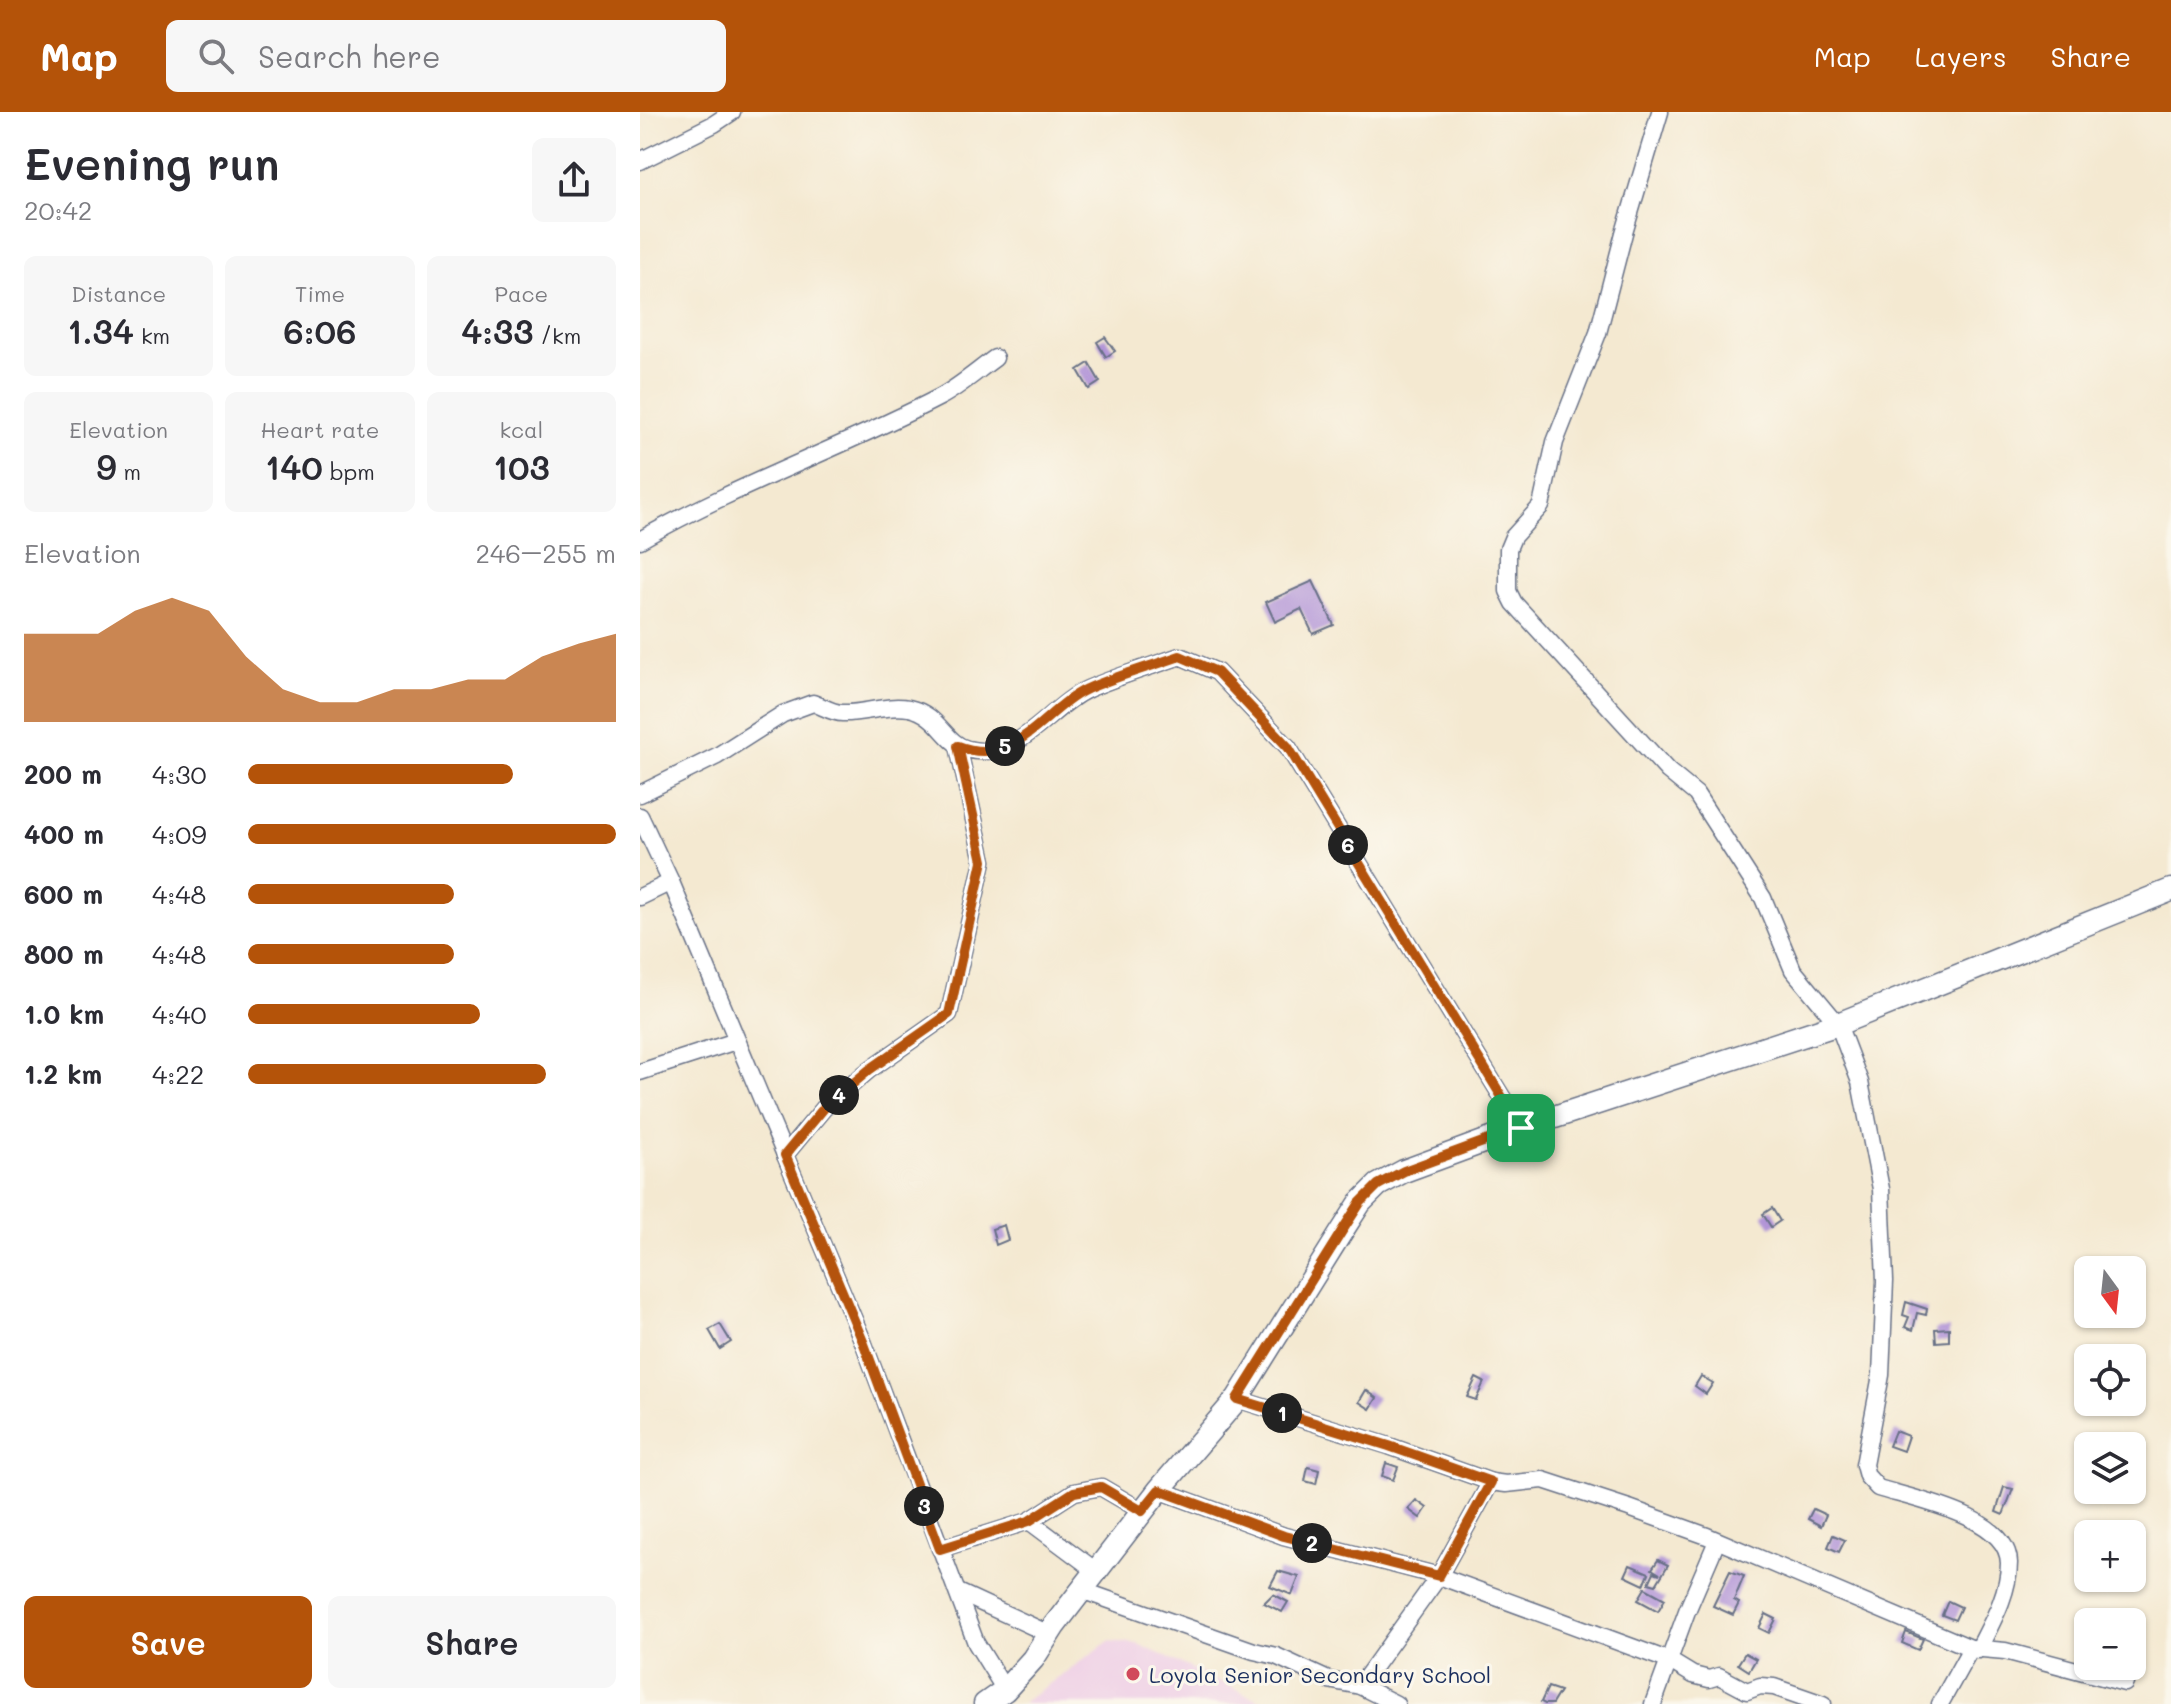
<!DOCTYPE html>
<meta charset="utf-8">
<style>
body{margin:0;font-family:Mali,sans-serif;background:#f7f7f7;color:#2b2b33;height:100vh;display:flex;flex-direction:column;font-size:30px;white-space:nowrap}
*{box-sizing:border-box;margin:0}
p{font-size:26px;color:#7c7c81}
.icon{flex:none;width:44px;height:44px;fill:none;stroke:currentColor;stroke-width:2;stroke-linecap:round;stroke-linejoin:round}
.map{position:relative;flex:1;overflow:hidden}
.details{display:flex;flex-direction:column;background:#fff;width:640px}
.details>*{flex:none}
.needle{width:52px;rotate:165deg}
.buttons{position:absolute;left:1434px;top:1144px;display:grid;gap:16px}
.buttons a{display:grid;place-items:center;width:72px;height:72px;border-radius:12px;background:#fff;box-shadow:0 2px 6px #0004;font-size:40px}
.pin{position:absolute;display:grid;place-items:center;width:68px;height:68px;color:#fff;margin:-34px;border-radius:16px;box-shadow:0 4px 12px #0006}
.km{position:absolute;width:40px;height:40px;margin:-20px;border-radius:50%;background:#222;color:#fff;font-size:22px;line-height:40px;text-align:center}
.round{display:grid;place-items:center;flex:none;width:84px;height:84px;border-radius:12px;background:#f7f7f7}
.headline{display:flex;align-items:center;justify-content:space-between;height:136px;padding:0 24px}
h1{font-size:44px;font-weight:600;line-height:60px}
.stats{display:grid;grid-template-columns:repeat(3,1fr);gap:12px;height:136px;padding:8px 24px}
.stats div{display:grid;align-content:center;border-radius:12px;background:#f7f7f7;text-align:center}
.stats b{font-size:34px;font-weight:600}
.stats small{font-size:22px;font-weight:400}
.stats p{font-size:22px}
.chart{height:224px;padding:16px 24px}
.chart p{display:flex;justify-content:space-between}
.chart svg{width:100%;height:144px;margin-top:8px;fill:#b45309;opacity:.7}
.action{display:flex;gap:16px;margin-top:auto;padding:16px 24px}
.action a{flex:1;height:92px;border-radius:12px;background:#b45309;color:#fff;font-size:32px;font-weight:600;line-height:92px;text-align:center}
.action a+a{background:#f7f7f7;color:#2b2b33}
ul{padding:0 24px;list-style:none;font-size:26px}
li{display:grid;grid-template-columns:128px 96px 1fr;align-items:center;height:60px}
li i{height:20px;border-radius:10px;background:#b45309}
header{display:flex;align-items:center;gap:48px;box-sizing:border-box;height:112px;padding:0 40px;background:#b45309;color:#fff}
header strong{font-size:38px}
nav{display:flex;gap:44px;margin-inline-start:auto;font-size:28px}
.search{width:560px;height:72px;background:#f7f7f7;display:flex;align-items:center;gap:20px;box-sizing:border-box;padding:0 28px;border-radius:12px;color:#7c7c81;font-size:30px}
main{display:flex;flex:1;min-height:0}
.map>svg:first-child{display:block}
.built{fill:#efd0e6}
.building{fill:#b295d7}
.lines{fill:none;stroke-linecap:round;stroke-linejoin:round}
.minor-casing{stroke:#677086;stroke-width:19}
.secondary-casing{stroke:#677086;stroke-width:25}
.minor{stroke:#fff;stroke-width:16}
.secondary{stroke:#fff;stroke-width:22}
.route-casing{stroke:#fff;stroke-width:16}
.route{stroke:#b45309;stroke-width:10}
.poi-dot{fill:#d1495b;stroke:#fbf7ec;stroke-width:3}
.labels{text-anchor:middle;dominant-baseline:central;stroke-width:6;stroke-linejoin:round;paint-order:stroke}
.poi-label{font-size:22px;fill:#1b2f5e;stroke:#fbf7ec;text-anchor:start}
</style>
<header>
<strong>Map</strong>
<div class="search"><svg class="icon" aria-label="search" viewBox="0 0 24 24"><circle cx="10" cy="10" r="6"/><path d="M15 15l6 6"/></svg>Search here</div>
<nav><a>Map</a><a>Layers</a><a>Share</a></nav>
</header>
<main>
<section class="details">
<div class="headline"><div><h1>Evening run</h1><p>20:42</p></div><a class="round"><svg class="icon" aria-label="share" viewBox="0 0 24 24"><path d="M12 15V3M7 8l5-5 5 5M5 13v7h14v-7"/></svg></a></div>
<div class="stats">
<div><p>Distance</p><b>1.34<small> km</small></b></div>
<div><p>Time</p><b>6:06</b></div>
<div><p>Pace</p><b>4:33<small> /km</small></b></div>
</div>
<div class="stats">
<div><p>Elevation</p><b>9<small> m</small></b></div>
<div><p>Heart rate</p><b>140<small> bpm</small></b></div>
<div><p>kcal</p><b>103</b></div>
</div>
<div class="chart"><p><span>Elevation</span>246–255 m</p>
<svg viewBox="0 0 160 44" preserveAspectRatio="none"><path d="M0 44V17L10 17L20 17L30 10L40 6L50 10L60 24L70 34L80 38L90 38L100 34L110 34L120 31L130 31L140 24L150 20L160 17V44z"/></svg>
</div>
<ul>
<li><b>200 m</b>4:30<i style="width:72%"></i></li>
<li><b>400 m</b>4:09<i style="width:100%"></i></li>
<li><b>600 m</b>4:48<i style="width:56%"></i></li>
<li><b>800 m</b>4:48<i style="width:56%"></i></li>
<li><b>1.0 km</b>4:40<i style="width:63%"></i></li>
<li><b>1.2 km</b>4:22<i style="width:81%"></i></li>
</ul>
<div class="action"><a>Save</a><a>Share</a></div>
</section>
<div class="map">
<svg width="1531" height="1592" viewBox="0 0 1531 1592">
<rect width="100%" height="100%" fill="#fbf7ec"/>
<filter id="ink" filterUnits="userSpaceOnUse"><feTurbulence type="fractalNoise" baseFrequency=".0125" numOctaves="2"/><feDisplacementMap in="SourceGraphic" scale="16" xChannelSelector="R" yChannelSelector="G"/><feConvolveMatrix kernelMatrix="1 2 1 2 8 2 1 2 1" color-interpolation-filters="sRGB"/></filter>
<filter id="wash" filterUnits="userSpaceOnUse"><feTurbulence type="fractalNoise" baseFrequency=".006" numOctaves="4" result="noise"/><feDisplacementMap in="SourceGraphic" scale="32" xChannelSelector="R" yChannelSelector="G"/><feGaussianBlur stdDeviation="1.8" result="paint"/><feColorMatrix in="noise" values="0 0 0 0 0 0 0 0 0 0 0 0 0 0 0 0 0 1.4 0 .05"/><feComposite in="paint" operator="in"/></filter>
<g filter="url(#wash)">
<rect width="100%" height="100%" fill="#f4e9d1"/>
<polygon class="built" points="469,1529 498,1532 628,1592 381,1592"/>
<g id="blocks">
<g class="building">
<polygon points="465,225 475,239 466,245 457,230"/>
<polygon points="449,251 460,270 449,277 438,258"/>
<polygon points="673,469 694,513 673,522 661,497 635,510 626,490"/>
<polygon points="1132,1096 1140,1109 1131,1115 1123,1102"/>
<polygon points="364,1113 368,1128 356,1133 352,1117"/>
<polygon points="1266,1190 1287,1197 1286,1203 1277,1201 1273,1218 1265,1215 1269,1205 1263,1203"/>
<polygon points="80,1212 91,1230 80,1237 69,1218"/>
<polygon points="1309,1216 1309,1229 1296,1230 1295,1217"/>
<polygon points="1061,1264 1073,1271 1066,1282 1055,1274"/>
<polygon points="836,1266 844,1270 836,1288 827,1285"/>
<polygon points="726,1278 737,1286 730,1297 719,1290"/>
<polygon points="1255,1319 1268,1324 1263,1339 1249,1334"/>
<polygon points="746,1351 758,1355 753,1368 742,1364"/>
<polygon points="668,1355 679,1358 676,1372 665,1369"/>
<polygon points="1364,1375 1373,1377 1363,1403 1356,1400"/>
<polygon points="776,1388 787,1396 780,1406 768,1397"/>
<polygon points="1173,1397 1186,1403 1181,1414 1168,1407"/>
<polygon points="1193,1423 1205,1428 1199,1440 1188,1435"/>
<polygon points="1018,1448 1028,1453 1016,1473 1009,1471 1014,1460 1020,1462 1012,1457"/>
<polygon points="990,1453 1009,1461 1004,1473 985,1464"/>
<polygon points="638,1459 659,1465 652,1483 630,1474"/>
<polygon points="1090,1459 1104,1464 1094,1488 1099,1491 1093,1503 1073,1494"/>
<polygon points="1005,1476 1025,1487 1018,1499 998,1488"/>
<polygon points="633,1482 648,1490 642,1500 624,1491"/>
<polygon points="1308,1489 1321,1495 1315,1508 1302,1503"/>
<polygon points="1126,1502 1136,1507 1129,1521 1119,1516"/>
<polygon points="1266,1520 1283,1527 1278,1538 1262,1531"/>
<polygon points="1105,1541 1116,1547 1109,1559 1098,1552"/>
<polygon points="908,1575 920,1579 912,1592 905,1592 901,1590"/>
</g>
</g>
</g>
<g filter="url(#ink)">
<use href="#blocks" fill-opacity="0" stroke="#677086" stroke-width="2"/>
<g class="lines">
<g class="minor-casing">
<g id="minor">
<path d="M1020,0l-36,121 -26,100 -43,109 -14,64 -28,31 -5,12v42l6,12 154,168 28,23 67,104 30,72 45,54 22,58 21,107 4,92 -4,94 -17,90 3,11 11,12c35,11 130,28 131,75 0,31 -18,61 -31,87"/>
<polyline points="0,49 74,12 92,0"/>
<path d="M0,428c96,-55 202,-92 300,-143 19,-10 37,-26 55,-39"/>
<path d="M0,682l77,-38 66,-42 30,-11c9,3 20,10 29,10 22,1 44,-9 67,-5 30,6 36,35 58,41 52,14 81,-42 121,-60 30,-13 62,-22 92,-33l37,16 71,75 233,381"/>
<polyline points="0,704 31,770 224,1232 336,1531 365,1578"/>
<polyline points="0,785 31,770"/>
<polyline points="0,960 96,929"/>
<polyline points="145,1043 184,996 229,958 309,902 343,749 318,634"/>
<polyline points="597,1287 749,1334 851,1370 866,1372 903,1368 989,1396 1067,1424 1331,1536 1365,1539 1485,1571"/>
<polyline points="519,1378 644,1424 799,1464 1030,1549 1053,1563 1069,1567 1079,1564 1107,1579 1120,1574 1134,1575 1183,1592"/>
<polyline points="389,1409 456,1459"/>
<polyline points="300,1437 389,1409 434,1380 461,1375 502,1399"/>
<polyline points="441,1478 614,1539 636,1544 688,1568 720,1574 756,1592"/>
<polyline points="318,1480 409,1522"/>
<polyline points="720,1574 799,1464 851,1370"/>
<polyline points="1013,1592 1047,1499 1077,1429"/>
<polyline points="1300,1592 1331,1536"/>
</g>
</g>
<g class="secondary-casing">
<polyline id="secondary" points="345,1592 365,1578 393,1547 414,1514 519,1378 597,1287 702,1119 720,1091 738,1073 764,1059 881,1016 1198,912 1531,778"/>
</g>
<use href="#minor" class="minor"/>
<use href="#secondary" class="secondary"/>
</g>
</g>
<g class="lines" filter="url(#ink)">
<g class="route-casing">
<path id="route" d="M540,544l37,16 71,75 233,381 -117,43 -26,14 -18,18 -18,28 -105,168 152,47 102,36 -52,94 -155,-40 -125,-46 -17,21 -41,-24 -27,5 -45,29 -89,28 -76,-205 -79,-189 39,-47 45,-38 80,-56 34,-153 -25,-115c58,23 86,-37 129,-57 30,-13 62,-22 93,-33z"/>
</g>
<use href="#route" class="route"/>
</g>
<circle class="poi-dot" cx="493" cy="1562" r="8"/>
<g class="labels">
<g class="poi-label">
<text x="509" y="1562">Loyola Senior Secondary School</text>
</g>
</g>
</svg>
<div class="buttons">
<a><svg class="needle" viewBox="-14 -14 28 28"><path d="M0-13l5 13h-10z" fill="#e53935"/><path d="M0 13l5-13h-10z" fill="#7c7c81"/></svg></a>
<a><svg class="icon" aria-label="locate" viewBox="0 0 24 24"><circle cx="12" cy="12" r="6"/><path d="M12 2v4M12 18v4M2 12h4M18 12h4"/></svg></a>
<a><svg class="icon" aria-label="layers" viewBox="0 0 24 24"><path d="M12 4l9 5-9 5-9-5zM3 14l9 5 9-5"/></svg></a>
<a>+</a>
<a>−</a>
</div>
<div class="pin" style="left:881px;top:1016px;background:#1e9e55"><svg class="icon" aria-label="arrive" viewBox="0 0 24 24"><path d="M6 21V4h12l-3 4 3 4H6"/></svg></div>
<b class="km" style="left:642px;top:1301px">1</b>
<b class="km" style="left:672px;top:1431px">2</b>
<b class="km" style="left:284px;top:1394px">3</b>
<b class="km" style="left:199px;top:983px">4</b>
<b class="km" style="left:365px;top:634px">5</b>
<b class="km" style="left:708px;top:733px">6</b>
</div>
</main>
